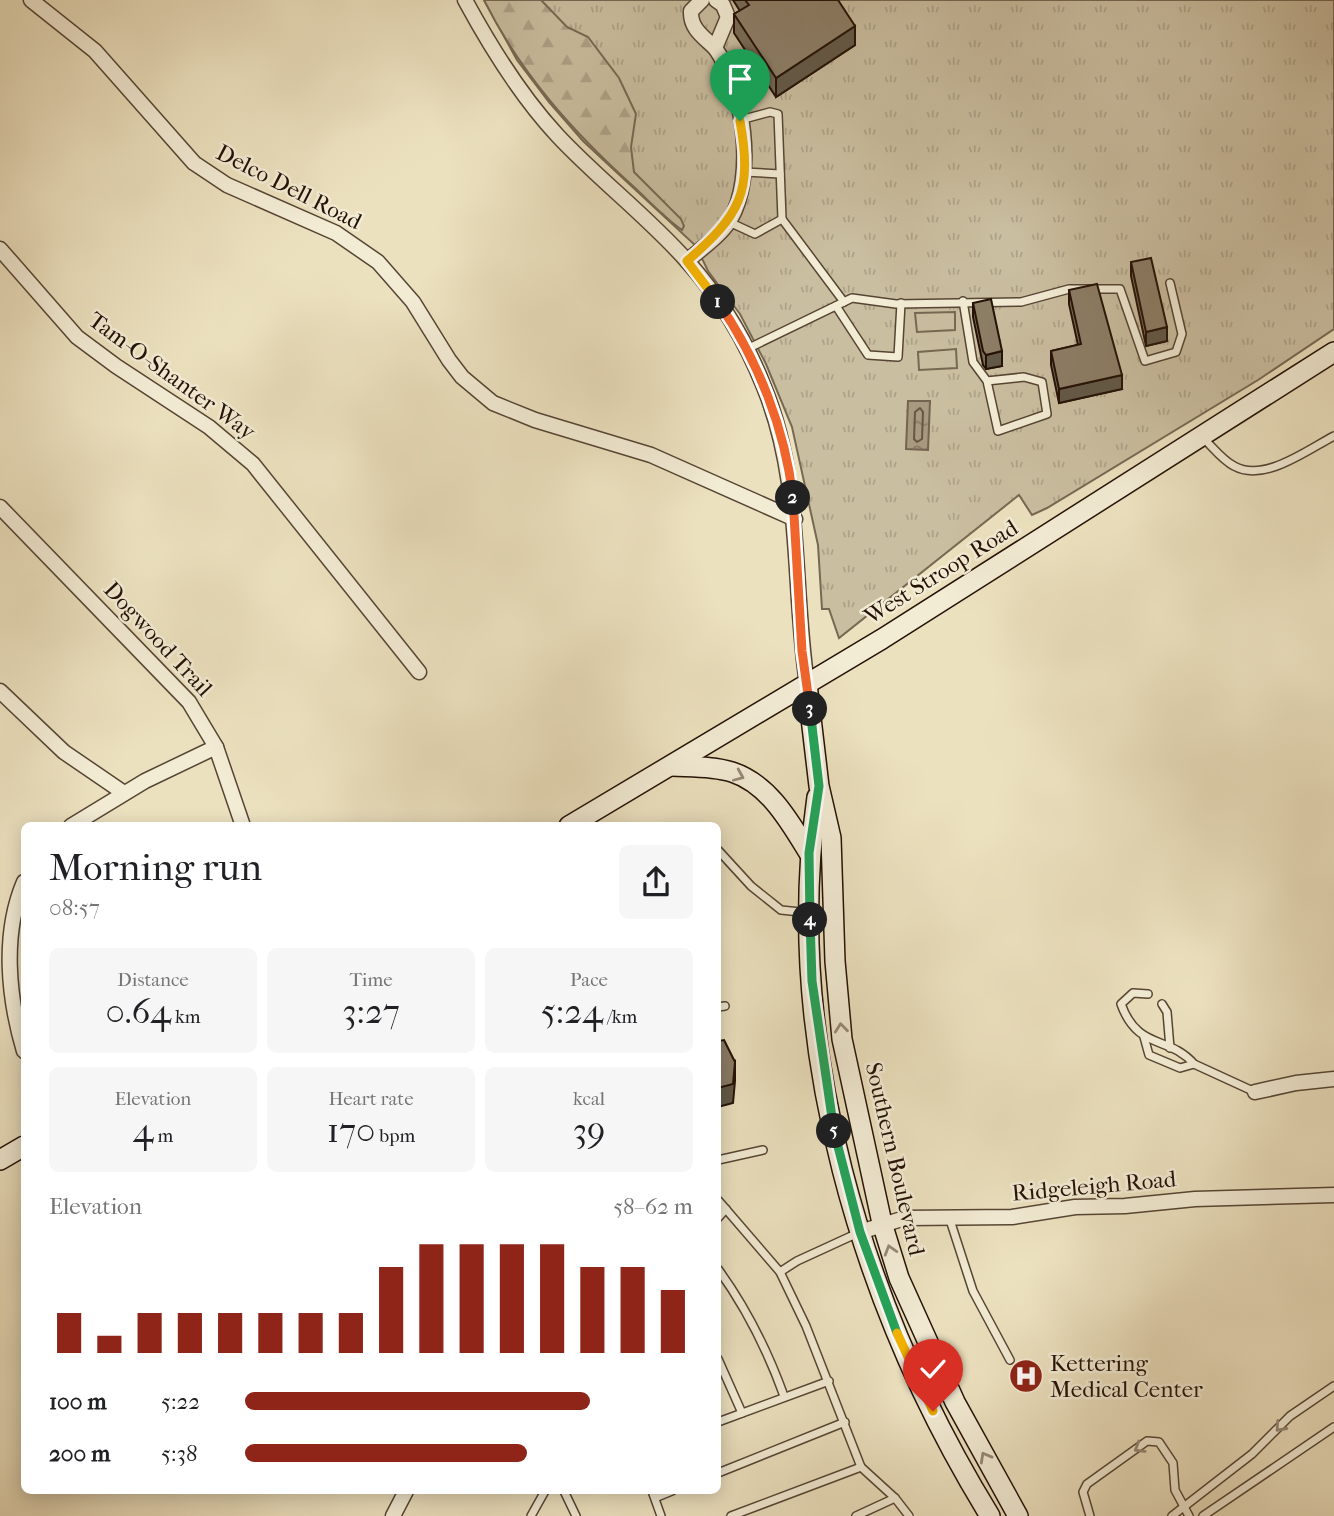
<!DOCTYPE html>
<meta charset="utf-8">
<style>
body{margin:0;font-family:"IM FELL French Canon",serif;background:#f6f6f6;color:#202124;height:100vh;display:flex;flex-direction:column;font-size:26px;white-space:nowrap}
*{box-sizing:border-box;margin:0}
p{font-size:23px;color:#757577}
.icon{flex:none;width:38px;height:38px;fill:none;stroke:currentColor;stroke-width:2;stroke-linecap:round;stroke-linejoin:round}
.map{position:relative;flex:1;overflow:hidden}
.side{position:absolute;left:21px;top:822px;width:700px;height:672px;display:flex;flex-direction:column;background:#fff;border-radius:10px;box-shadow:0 4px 18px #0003}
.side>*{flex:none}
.pin{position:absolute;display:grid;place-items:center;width:60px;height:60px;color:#fff;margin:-72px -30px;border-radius:50% 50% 50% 0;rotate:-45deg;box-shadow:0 0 7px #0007}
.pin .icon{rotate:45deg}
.km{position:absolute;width:35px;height:35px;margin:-18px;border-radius:50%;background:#222;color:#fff;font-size:19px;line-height:35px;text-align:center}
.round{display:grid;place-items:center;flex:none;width:74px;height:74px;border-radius:10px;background:#f6f6f6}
.headline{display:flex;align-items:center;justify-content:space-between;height:119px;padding:0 28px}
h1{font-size:38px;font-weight:600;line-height:52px}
.metrics{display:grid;grid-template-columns:repeat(3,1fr);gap:10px;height:119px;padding:7px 28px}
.metrics div{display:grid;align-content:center;border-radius:10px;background:#f6f6f6;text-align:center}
.metrics b{font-size:35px;font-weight:600}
.metrics small{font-size:19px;font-weight:400}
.metrics p{font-size:19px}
.chart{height:196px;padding:14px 28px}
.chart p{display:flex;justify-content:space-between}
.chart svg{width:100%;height:126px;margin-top:7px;stroke:#8f2418;stroke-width:6}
ul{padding:0 28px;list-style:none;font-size:23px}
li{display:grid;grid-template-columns:112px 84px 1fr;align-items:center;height:52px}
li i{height:18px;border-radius:9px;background:#8f2418}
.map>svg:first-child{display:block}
.grass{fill:url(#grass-tufts);stroke:#776853;stroke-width:2}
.forest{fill:url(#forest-firs);stroke:#776853;stroke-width:2}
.garden{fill:#cabea0;stroke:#776853;stroke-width:2}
.water{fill:url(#water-ripples);stroke:#73634f;stroke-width:2}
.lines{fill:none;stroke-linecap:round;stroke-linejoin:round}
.shore{stroke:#665643;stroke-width:2}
.lane-casing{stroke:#564534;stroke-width:10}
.street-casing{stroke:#564534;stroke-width:17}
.secondary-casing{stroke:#241106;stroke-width:22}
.lane{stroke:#f3ecd5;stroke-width:7}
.street{stroke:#f3ecd5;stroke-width:14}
.secondary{stroke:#f3ecd5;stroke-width:19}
.wall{fill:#786c58;stroke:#241106;stroke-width:2}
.shaded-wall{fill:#625847;stroke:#241106;stroke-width:2}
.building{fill:#8c7d66;stroke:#241106;stroke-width:2}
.oneway{stroke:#968978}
.split-1-casing{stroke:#fff;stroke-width:14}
.split-2-casing{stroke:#fff;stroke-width:14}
.split-3-casing{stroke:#fff;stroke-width:14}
.split-4-casing{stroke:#fff;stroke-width:14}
.split-5-casing{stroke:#fff;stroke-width:14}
.split-6-casing{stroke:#fff;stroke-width:14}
.split-7-casing{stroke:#fff;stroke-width:14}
.split-1{stroke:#f5b400;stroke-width:9}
.split-2{stroke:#f0652b;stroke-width:9}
.split-3{stroke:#f0652b;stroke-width:9}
.split-4{stroke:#22a559;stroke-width:9}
.split-5{stroke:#22a559;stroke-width:9}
.split-6{stroke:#22a559;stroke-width:9}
.split-7{stroke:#f5b400;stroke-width:9}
.labels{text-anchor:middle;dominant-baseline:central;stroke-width:5;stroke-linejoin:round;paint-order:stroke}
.street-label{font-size:23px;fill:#241106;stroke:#f3ecd5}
.poi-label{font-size:23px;fill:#241106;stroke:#f3ecd5;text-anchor:start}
</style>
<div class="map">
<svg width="1334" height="1516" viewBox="0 0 1334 1516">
<defs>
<pattern id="grass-tufts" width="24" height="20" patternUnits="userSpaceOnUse" patternTransform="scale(1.75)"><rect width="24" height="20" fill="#cabea0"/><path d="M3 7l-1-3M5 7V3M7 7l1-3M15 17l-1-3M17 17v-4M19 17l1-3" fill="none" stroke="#ada288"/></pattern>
<pattern id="forest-firs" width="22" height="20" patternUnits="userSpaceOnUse" patternTransform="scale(1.75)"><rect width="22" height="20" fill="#cabea0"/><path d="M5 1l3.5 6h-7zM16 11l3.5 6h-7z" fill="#ada288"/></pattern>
<pattern id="water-ripples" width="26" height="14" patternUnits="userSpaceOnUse" patternTransform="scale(1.75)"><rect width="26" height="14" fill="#a89a80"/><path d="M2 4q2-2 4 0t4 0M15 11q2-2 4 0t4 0" fill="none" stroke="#897c67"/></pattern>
</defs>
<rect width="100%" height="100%" fill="#ece1bf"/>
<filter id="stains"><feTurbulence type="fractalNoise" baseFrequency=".00286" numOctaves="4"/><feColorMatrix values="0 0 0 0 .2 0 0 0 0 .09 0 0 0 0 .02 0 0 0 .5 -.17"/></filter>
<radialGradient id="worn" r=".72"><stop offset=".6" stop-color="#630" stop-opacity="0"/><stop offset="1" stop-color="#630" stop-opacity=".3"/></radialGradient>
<polygon class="grass" points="484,0 1334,0 1334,329 1258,380 1047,508 1032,515 1019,495 839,638 829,609 822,609 818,545 792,427 766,364 740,314 708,271 696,246 583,141 549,102 517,60"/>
<path class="forest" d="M484,0h57l26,27 21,10 31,41 17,36 -5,33 3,25 47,47 3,7 -2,4c-17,-12 -33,-29 -48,-43 -61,-55 -113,-113 -150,-187z"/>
<g class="garden">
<polygon points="955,312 955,330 917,332 915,313"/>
<polygon points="956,349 957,368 919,370 918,352"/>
</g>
<polygon class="water" points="908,401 930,401 928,450 906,449"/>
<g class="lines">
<polygon class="shore" points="920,408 923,412 922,439 917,442 914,439 915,412"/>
<g class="lane-casing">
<g id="lane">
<polyline points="740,120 770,112 778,114 782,219 844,302"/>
<polyline points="744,172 780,174"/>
<polyline points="729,222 755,234 782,219"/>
<polyline points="963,301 973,362 987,381 1024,377 1042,382 1047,414 998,431 987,381"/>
<polyline points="836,306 868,355 898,357 901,303"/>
<polyline points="747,349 852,298 896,304 1021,302 1069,289 1120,289 1145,361 1176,352 1182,334 1170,283"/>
<path d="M1202,437c10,9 20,23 32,29 30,17 73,-16 100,-30"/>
<polyline points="718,850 751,886 781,910 810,913"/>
<path d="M1148,994l-15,-1 -12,11c17,47 48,31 73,60l61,28"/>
<polyline points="1162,1004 1167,1012 1170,1048"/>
<polyline points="718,1007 725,1006"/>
<polyline points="1144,1037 1149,1055 1180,1068 1194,1064"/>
<polyline points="718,1160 763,1150"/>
<polyline points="718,1200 780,1272 806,1326 861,1467 895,1498 856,1516"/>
<polyline points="718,1218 726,1209"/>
<polyline points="950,1220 973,1291 1010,1360"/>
<path d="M718,1269c29,40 49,80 66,127"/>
<polyline points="780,1272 797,1261 858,1233"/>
<polyline points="718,1359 742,1413"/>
<polyline points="718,1422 829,1381"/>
<polyline points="718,1473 845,1422"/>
<polyline points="564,1491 576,1516"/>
<polyline points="652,1491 661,1516"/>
<polyline points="655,1498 672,1491"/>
<polyline points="895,1498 909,1516"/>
<polyline points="531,1516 545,1491"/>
<polyline points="731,1516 861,1467"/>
<polyline points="1090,1516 1083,1492 1087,1484 1147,1441 1159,1442 1173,1463 1175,1490 1189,1516"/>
<polyline points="1172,1516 1252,1454 1290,1416 1334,1386"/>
<polyline points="1203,1516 1334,1427"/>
</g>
</g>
<g class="street-casing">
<g id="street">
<polyline points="31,0 95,51 194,163 227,185 336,233 378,262 413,302 449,360 462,377 493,403 535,420 651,455 795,519"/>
<path d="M465,0c26,48 55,95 92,135 41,44 90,81 130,126 32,36 59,80 77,126 39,95 28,196 43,297"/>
<path d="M702,0l-11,11c-1,18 13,26 24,37l13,-31 -5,-12 -7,-5"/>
<polyline points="0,249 77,337 116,366 209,427 253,464 419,672"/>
<path d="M687,261c15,-13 33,-25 43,-41 26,-43 14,-132 -15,-172"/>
<polyline points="0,507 189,702 216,747 243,826"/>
<polyline points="0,691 64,752 124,793"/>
<polyline points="71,826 145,781 216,747"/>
<path d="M24,882c-22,52 -16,115 0,169"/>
<polyline points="1255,1092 1296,1083 1334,1079"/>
<polyline points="860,1232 905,1218 1012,1217 1075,1207 1125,1206 1195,1199 1334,1195"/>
<polyline points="393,1516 406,1491"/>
</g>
</g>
<g class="secondary-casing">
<g id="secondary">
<polyline points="807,684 819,786 831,838 835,961 842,1039 882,1223 899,1278 955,1402 1018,1516"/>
<path d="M672,766c19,1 41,0 60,6 37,12 58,50 77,81"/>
<path d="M817,797c-35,245 45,511 173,719"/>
<polyline points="569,826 882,639 1334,352"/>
<polyline points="0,1160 24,1146"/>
</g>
</g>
<use href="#lane" class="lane"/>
<use href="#street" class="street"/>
<use href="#secondary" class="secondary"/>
</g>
<g class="wall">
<polygon points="733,0 838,0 855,45 776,97 734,33 734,14 740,11"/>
<polygon points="1131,262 1167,341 1146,346 1131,276"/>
<polygon points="1069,290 1122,389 1059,403 1051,365 1051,351 1078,345 1069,304"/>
<polygon points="973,303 1002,366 986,369 983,365 973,317"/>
</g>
<g class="shaded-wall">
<polygon points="855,26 855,45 776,97 776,78"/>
<polygon points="1167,327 1167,341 1146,346 1146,332"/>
<polygon points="1002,351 1002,366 986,369 986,355"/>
<polygon points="1122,375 1122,389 1059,403 1059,389"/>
<polygon points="735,1062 735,1081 733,1103 718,1107 718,1088"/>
</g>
<g class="building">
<polygon points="745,0 838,0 855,26 776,78 734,14 749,5"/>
<polygon points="1151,258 1167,327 1146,332 1131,262"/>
<polygon points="1097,284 1122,375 1059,389 1051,351 1081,344 1069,290"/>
<polygon points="991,299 1002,351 986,355 983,351 973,303"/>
<polygon points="724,1040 735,1062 733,1084 718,1088 718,1041"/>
</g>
<defs><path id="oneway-chevron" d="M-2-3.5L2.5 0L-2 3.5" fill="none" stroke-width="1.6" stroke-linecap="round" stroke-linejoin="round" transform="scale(1.75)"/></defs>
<g class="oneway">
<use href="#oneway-chevron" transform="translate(739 776) rotate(23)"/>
<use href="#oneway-chevron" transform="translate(841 1028) rotate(-96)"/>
<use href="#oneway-chevron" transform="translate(890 1250) rotate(-107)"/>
<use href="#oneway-chevron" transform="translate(1280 1427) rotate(132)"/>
<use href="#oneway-chevron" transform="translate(1139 1448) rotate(149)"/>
<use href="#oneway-chevron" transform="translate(985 1457) rotate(-119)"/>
</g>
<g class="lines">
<g class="split-1-casing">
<path id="split-1" d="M718,302l-31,-41c53,-46 66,-68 53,-140"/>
</g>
<g class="split-2-casing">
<path id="split-2" d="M718,302c40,58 67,126 75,196"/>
</g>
<g class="split-3-casing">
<polyline id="split-3" points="793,498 802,651 810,709"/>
</g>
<g class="split-4-casing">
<polyline id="split-4" points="810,709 819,786 809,853 810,920"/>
</g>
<g class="split-5-casing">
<polyline id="split-5" points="810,920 812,981 834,1131"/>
</g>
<g class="split-6-casing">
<polyline id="split-6" points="834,1131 860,1232 897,1333"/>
</g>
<g class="split-7-casing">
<polyline id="split-7" points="897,1333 933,1411"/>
</g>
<use href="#split-1" class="split-1"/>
<use href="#split-2" class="split-2"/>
<use href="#split-3" class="split-3"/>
<use href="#split-4" class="split-4"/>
<use href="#split-5" class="split-5"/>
<use href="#split-6" class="split-6"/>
<use href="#split-7" class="split-7"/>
</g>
<defs>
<g id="hospital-disc" transform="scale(1.75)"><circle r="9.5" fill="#8f2418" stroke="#f3ecd5"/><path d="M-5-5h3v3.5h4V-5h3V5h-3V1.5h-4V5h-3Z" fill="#fff"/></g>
</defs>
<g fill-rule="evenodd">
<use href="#hospital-disc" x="1026" y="1376"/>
</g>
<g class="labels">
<g class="street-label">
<text transform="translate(289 187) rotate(27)">Delco Dell Road</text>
<text transform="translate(172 376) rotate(36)">Tam-O-Shanter Way</text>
<text transform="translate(941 572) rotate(-32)">West Stroop Road</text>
<text transform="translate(158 639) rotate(47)">Dogwood Trail</text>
<text transform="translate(895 1159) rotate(77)">Southern Boulevard</text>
<text transform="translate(1094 1186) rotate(-5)">Ridgeleigh Road</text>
</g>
<g class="poi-label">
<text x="1050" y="1363">Kettering<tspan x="1050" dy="26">Medical Center</tspan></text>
</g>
</g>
<rect width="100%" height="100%" filter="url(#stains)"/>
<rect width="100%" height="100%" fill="url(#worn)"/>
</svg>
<div class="pin" style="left:740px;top:121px;background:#1e9e55"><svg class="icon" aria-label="arrive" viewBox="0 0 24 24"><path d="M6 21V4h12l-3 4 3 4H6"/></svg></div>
<div class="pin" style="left:933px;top:1411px;background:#d93025"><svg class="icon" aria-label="check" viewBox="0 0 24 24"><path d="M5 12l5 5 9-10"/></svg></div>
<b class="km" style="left:718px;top:302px">1</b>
<b class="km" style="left:793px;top:498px">2</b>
<b class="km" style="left:810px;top:709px">3</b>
<b class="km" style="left:810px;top:920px">4</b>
<b class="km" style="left:834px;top:1131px">5</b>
<section class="side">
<div class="headline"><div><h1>Morning run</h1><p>08:57</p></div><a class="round"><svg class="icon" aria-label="share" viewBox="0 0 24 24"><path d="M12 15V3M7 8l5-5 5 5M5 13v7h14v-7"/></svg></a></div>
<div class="metrics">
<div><p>Distance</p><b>0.64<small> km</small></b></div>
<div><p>Time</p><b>3:27</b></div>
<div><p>Pace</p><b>5:24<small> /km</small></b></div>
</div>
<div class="metrics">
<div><p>Elevation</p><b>4<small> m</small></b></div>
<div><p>Heart rate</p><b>170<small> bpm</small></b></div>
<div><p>kcal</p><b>39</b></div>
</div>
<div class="chart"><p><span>Elevation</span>58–62 m</p>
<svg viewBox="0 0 160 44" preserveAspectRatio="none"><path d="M5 44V30M15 44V38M25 44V30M35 44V30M45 44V30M55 44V30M65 44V30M75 44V30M85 44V14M95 44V6M105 44V6M115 44V6M125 44V6M135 44V14M145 44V14M155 44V22"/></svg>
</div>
<ul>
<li><b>100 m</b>5:22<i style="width:77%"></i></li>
<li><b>200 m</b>5:38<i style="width:63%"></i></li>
</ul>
</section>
</div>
